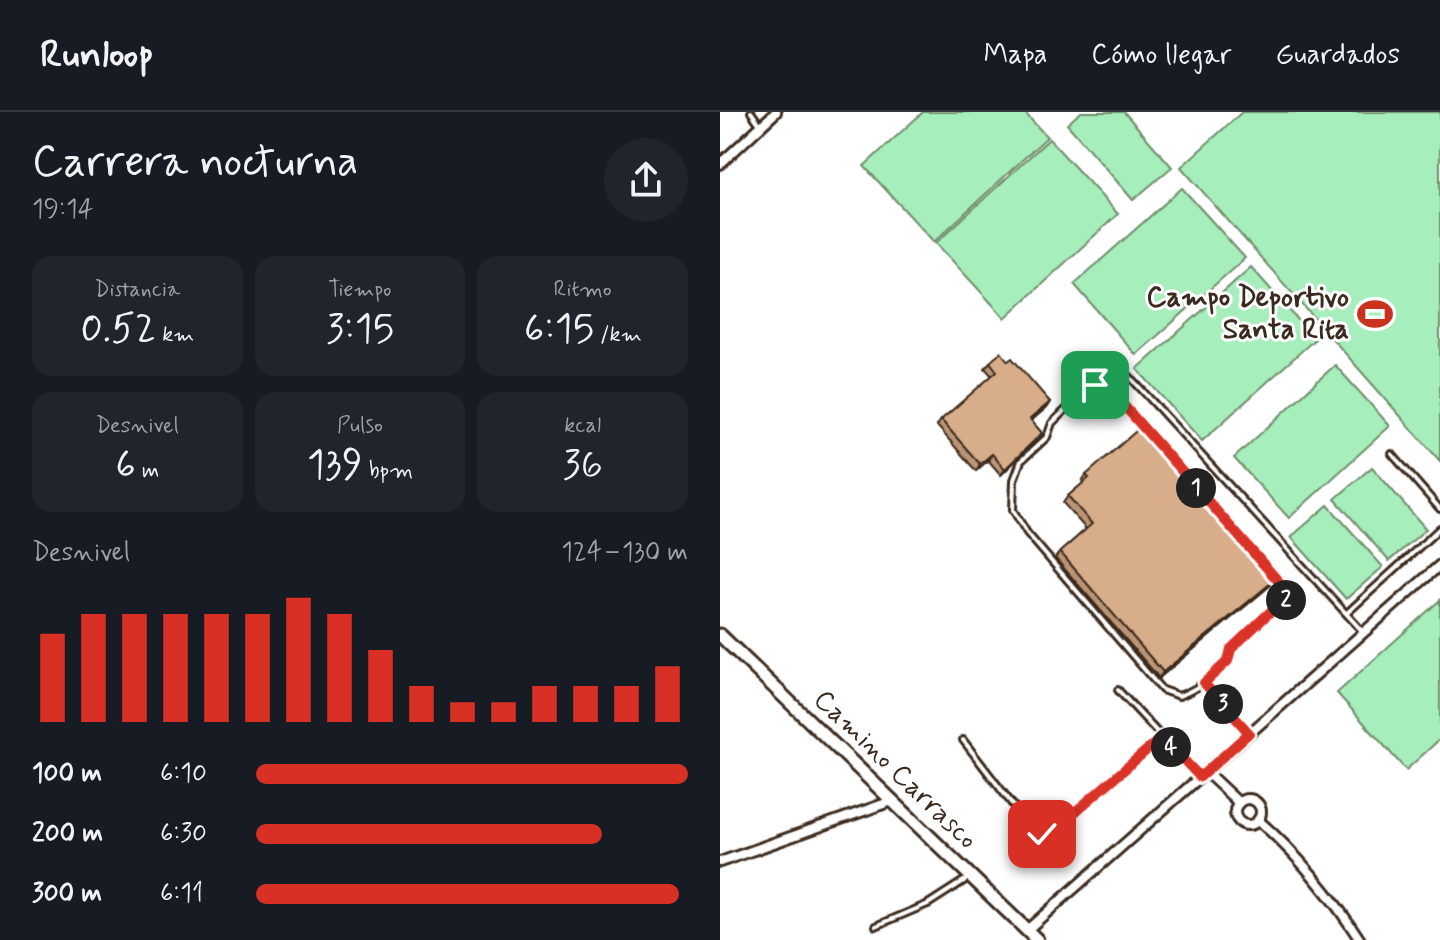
<!DOCTYPE html>
<html lang="es">
<meta charset="utf-8">
<style>
body{margin:0;font-family:Mynerve,sans-serif;background:#20242c;color:#f1f3f6;height:100vh;display:flex;flex-direction:column;font-size:30px;white-space:nowrap}
*{box-sizing:border-box;margin:0}
p{font-size:26px;color:#9ea1a6}
.icon{flex:none;width:44px;height:44px;fill:none;stroke:currentColor;stroke-width:2;stroke-linecap:round;stroke-linejoin:round}
.map{position:relative;flex:1;overflow:hidden}
.side{display:flex;flex-direction:column;background:#171b24;width:720px}
.side>*{flex:none}
.pin{position:absolute;display:grid;place-items:center;width:68px;height:68px;color:#fff;margin:-34px;border-radius:16px;box-shadow:0 4px 12px #0006}
.km{position:absolute;width:40px;height:40px;margin:-20px;border-radius:50%;background:#222;color:#fff;font-size:22px;line-height:40px;text-align:center}
.round{display:grid;place-items:center;flex:none;width:84px;height:84px;border-radius:42px;background:#20242c}
.summary{display:flex;align-items:center;justify-content:space-between;height:136px;padding:0 32px}
h1{font-size:44px;font-weight:600;line-height:60px}
.stats{display:grid;grid-template-columns:repeat(3,1fr);gap:12px;height:136px;padding:8px 32px}
.stats div{display:grid;align-content:center;border-radius:20px;background:#20242c;text-align:center}
.stats b{font-size:40px;font-weight:600}
.stats small{font-size:22px;font-weight:400}
.stats p{font-size:22px}
.chart{height:224px;padding:16px 32px}
.chart p{display:flex;justify-content:space-between}
.chart svg{width:100%;height:144px;margin-top:8px;stroke:#d93025;stroke-width:6}
ul{padding:0 32px;list-style:none;font-size:26px}
li{display:grid;grid-template-columns:128px 96px 1fr;align-items:center;height:60px}
li i{height:20px;border-radius:10px;background:#d93025}
header{display:flex;align-items:center;gap:48px;box-sizing:border-box;height:112px;padding:0 40px;background:#171b24;border-bottom:2px solid #363941}
header strong{font-size:38px}
nav{display:flex;gap:44px;margin-inline-start:auto;font-size:28px}
main{display:flex;flex:1;min-height:0}
.map>svg:first-child{display:block}
.green{fill:#a6eebb;stroke:#708c6c;stroke-width:2}
.lines{fill:none;stroke-linecap:round;stroke-linejoin:round}
.lane-casing{stroke:#3b2a1e;stroke-width:10}
.street-casing{stroke:#3b2a1e;stroke-width:14}
.secondary-casing{stroke:#3b2a1e;stroke-width:17}
.lane{stroke:#fff;stroke-width:4}
.street{stroke:#fff;stroke-width:8}
.secondary{stroke:#fff;stroke-width:11}
.wall{fill:#ba9576;stroke:#3b2a1e;stroke-width:2}
.shaded-wall{fill:#977960;stroke:#3b2a1e;stroke-width:2}
.building{fill:#d8ad89;stroke:#3b2a1e;stroke-width:2}
.route-casing{stroke:#fff;stroke-width:16}
.route{stroke:#d93025;stroke-width:10}
.labels{text-anchor:middle;dominant-baseline:central;stroke-width:6;stroke-linejoin:round;paint-order:stroke}
.poi-label{font-size:28px;font-weight:bold;fill:#3b2a1e;stroke:#fff;text-anchor:end}
.street-label{font-size:28px;fill:#3b2a1e;stroke:#fff}
</style>
<header>
<strong>Runloop</strong>
<nav><a>Mapa</a><a>Cómo llegar</a><a>Guardados</a></nav>
</header>
<main>
<section class="side">
<div class="summary"><div><h1>Carrera nocturna</h1><p>19:14</p></div><a class="round"><svg class="icon" aria-label="share" viewBox="0 0 24 24"><path d="M12 15V3M7 8l5-5 5 5M5 13v7h14v-7"/></svg></a></div>
<div class="stats">
<div><p>Distancia</p><b>0.52<small> km</small></b></div>
<div><p>Tiempo</p><b>3:15</b></div>
<div><p>Ritmo</p><b>6:15<small> /km</small></b></div>
</div>
<div class="stats">
<div><p>Desnivel</p><b>6<small> m</small></b></div>
<div><p>Pulso</p><b>139<small> bpm</small></b></div>
<div><p>kcal</p><b>36</b></div>
</div>
<div class="chart"><p><span>Desnivel</span>124–130 m</p>
<svg viewBox="0 0 160 44" preserveAspectRatio="none"><path d="M5 44V17M15 44V11M25 44V11M35 44V11M45 44V11M55 44V11M65 44V6M75 44V11M85 44V22M95 44V33M105 44V38M115 44V38M125 44V33M135 44V33M145 44V33M155 44V27"/></svg>
</div>
<ul>
<li><b>100 m</b>6:10<i style="width:100%"></i></li>
<li><b>200 m</b>6:30<i style="width:80%"></i></li>
<li><b>300 m</b>6:11<i style="width:98%"></i></li>
</ul>
</section>
<div class="map">
<svg width="720" height="828" viewBox="0 0 720 828">
<rect width="100%" height="100%" fill="#fff"/>
<filter id="ink" filterUnits="userSpaceOnUse"><feTurbulence type="fractalNoise" baseFrequency=".0125" numOctaves="2"/><feDisplacementMap in="SourceGraphic" scale="16" xChannelSelector="R" yChannelSelector="G"/><feConvolveMatrix kernelMatrix="1 2 1 2 8 2 1 2 1" color-interpolation-filters="sRGB"/></filter>
<g filter="url(#ink)">
<g class="green">
<polygon points="203,0 304,0 327,25 214,130 144,54"/>
<polygon points="361,0 404,0 452,55 413,88 347,12"/>
<polygon points="522,0 720,0 720,349 461,55"/>
<polygon points="329,27 398,102 285,206 216,131"/>
<polygon points="462,76 525,146 416,243 354,172"/>
<polygon points="531,155 595,227 482,329 417,257"/>
<polygon points="615,253 670,314 569,406 514,346"/>
<polygon points="652,355 706,417 669,449 615,387"/>
<polygon points="608,393 663,455 626,487 571,425"/>
<polygon points="720,488 720,627 686,658 617,581"/>
</g>
<g class="lines">
<g class="lane-casing">
<g id="lane">
<polyline points="31,0 41,14"/>
<polyline points="400,254 643,520"/>
<path d="M381,273l11,7 175,199 1,4 -57,54c-6,22 -31,39 -52,47l-17,-6 -135,-157 -14,-23 1,-30 7,-19 26,-24 5,-14 38,-37z"/>
<polyline points="672,342 720,397"/>
<polyline points="627,501 720,416"/>
<polyline points="484,571 529,621"/>
<polyline points="398,578 478,664"/>
<polyline points="243,628 312,718 322,722 333,719 442,625"/>
<polyline points="156,814 208,792 250,765"/>
</g>
</g>
<g class="street-casing">
<g id="street">
<polyline points="0,52 56,0"/>
<polyline points="486,660 519,691"/>
<circle cx="528" cy="700" r="13"/>
<path d="M538,708c40,35 73,75 102,120"/>
<polyline points="0,750 172,689"/>
<polyline points="307,818 720,453"/>
</g>
</g>
<g class="secondary-casing">
<polyline id="secondary" points="0,523 317,828"/>
</g>
<use href="#lane" class="lane"/>
<use href="#street" class="street"/>
<use href="#secondary" class="secondary"/>
</g>
<g class="wall">
<polygon points="288,249 330,290 326,296 311,309 322,321 318,327 281,363 268,348 256,359 217,314 221,308 272,264 265,256 270,250"/>
<polygon points="366,363 557,466 552,472 439,566 335,446 340,440 366,417 343,391 348,384 363,371 362,369"/>
</g>
<g class="shaded-wall">
<polygon points="330,290 326,296 306,313 310,307"/>
<polygon points="322,321 318,327 281,363 285,357"/>
<polygon points="272,342 268,348 256,359 260,352"/>
<polygon points="557,466 552,472 439,566 443,560"/>
</g>
<g class="building">
<polygon points="281,240 288,249 292,246 330,290 310,307 322,321 285,357 272,342 260,352 221,308 277,259 270,250"/>
<polygon points="423,313 557,466 443,560 340,440 372,412 348,384 369,366 366,363"/>
</g>
</g>
<g class="lines" filter="url(#ink)">
<g class="route-casing">
<polyline id="route" points="322,722 333,719 442,625 480,665 529,621 484,571 508,549 511,537 568,483 567,479 392,280 387,275 375,273"/>
</g>
<use href="#route" class="route"/>
</g>
<defs>
<g id="stadium-bare" transform="scale(2.76)"><path d="M0-5a6.5 5 0 1 0 0 10a6.5 5 0 1 0 0-10ZM-3.5-1.8h7v3.6h-7Z" fill="#c8321e" stroke="#fff" stroke-width="2.5" paint-order="stroke"/></g>
</defs>
<g fill-rule="evenodd">
<use href="#stadium-bare" x="655" y="202"/>
</g>
<g class="labels">
<g class="poi-label">
<text x="629" y="186">Campo Deportivo<tspan x="629" dy="32">Santa Rita</tspan></text>
</g>
<g class="street-label">
<text transform="translate(175 658) rotate(44)">Camino Carrasco</text>
</g>
</g>
</svg>
<div class="pin" style="left:375px;top:273px;background:#1e9e55"><svg class="icon" aria-label="arrive" viewBox="0 0 24 24"><path d="M6 21V4h12l-3 4 3 4H6"/></svg></div>
<div class="pin" style="left:322px;top:722px;background:#d93025"><svg class="icon" aria-label="check" viewBox="0 0 24 24"><path d="M5 12l5 5 9-10"/></svg></div>
<b class="km" style="left:476px;top:376px">1</b>
<b class="km" style="left:566px;top:488px">2</b>
<b class="km" style="left:503px;top:592px">3</b>
<b class="km" style="left:451px;top:635px">4</b>
</div>
</main>
